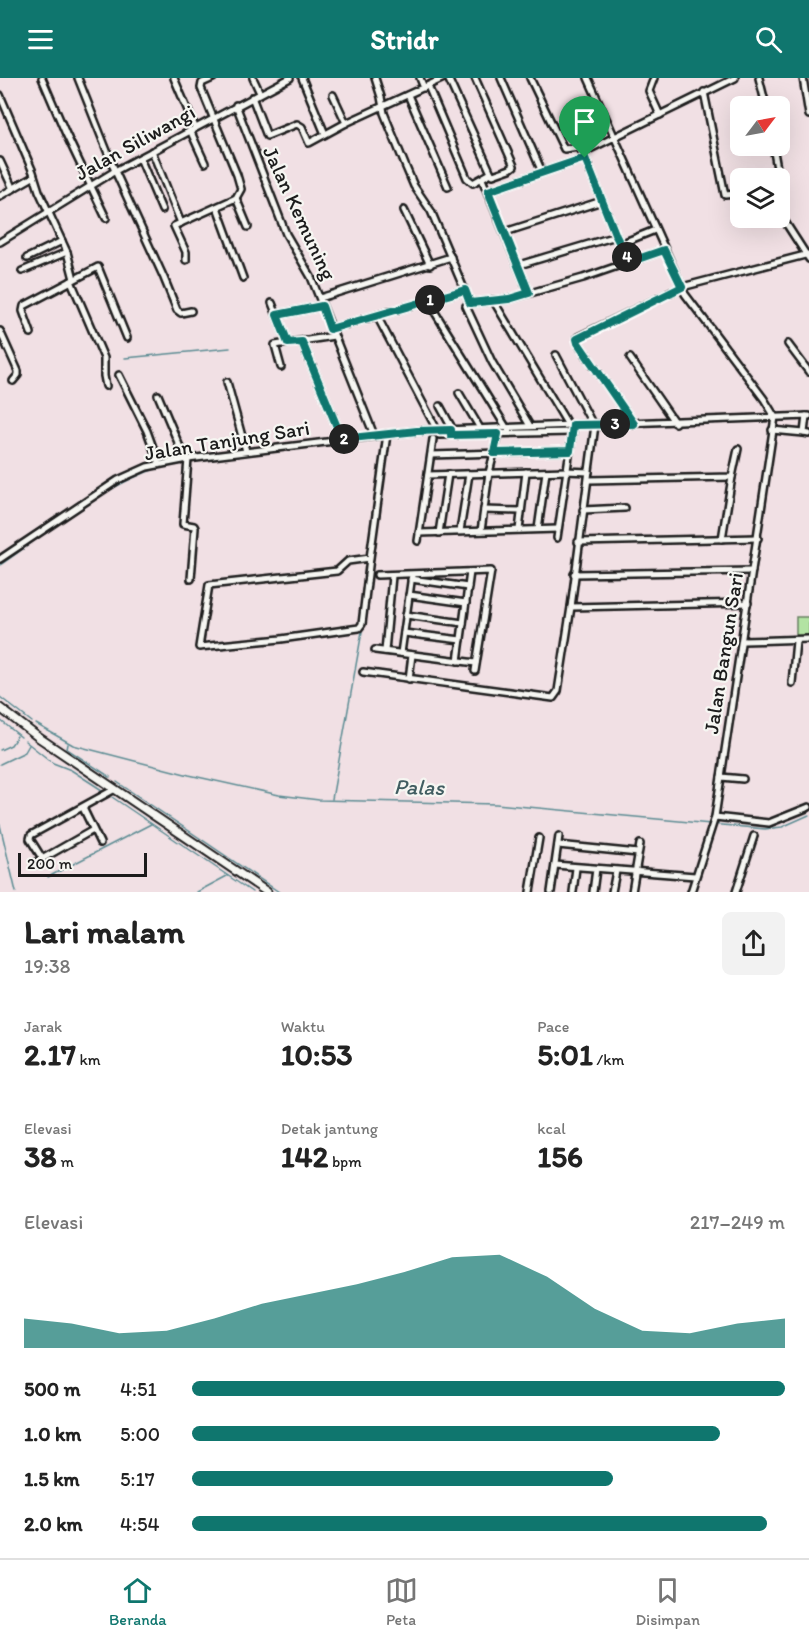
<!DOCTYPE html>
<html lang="id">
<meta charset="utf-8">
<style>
body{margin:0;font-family:Itim,sans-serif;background:#f2f2f2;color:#222;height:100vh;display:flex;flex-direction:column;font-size:22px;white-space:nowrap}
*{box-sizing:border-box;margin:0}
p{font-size:20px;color:#767676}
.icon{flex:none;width:33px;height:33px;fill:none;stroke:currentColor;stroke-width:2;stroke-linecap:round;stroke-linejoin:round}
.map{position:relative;height:814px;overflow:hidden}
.panel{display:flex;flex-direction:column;background:#fff;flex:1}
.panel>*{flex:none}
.needle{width:39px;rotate:58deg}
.tools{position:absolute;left:730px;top:18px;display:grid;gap:12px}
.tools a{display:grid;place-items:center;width:60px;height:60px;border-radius:9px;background:#fff;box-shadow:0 6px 24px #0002;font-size:30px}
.scale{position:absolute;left:18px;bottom:15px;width:129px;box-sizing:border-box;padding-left:6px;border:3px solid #1c1c1c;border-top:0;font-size:16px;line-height:21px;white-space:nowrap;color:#1c1c1c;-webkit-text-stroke:4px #f6f6f2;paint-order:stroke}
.pin{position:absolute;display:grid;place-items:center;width:51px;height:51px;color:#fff;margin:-62px -26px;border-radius:50% 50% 50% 0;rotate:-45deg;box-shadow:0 0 6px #0007}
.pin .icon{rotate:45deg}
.km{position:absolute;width:30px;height:30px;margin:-15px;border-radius:50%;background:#222;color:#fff;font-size:16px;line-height:30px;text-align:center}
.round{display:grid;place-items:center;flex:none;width:63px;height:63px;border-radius:9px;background:#f2f2f2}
.headline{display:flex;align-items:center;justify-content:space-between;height:102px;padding:0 24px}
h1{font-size:33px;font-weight:800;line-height:45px}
.figures{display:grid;grid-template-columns:repeat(3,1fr);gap:9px;height:102px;padding:6px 24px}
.figures div{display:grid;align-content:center}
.figures b{font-size:30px;font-weight:800}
.figures small{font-size:16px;font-weight:400}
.figures p{font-size:16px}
.chart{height:168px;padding:12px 24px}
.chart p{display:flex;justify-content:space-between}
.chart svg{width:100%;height:108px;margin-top:6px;fill:#0f766e;opacity:.7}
ul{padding:0 24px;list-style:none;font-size:20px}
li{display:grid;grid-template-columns:96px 72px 1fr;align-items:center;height:45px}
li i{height:15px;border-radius:8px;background:#0f766e}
header{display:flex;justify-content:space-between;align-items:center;height:78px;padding:0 24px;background:#0f766e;color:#fff;font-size:27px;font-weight:800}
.tab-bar{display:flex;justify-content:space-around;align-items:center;height:84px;border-top:2px solid #e0e0e0;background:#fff;font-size:16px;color:#767676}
.tab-bar a{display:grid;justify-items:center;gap:3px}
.tab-bar .selected{color:#0f766e}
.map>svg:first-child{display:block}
.green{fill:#b3e3a3;stroke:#688060;stroke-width:1.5}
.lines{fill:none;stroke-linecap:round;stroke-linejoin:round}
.stream{stroke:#5c8c93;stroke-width:1.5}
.minor-casing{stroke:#1c1c1c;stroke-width:10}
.major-casing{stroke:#1c1c1c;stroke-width:11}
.minor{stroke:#f6f6f2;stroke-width:5}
.major{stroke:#f6f6f2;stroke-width:7}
.route-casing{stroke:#fff;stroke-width:12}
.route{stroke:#0f766e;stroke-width:8}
.labels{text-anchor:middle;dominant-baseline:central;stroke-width:4.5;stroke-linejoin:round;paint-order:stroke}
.street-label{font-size:21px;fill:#1c1c1c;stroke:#f6f6f2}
.water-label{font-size:22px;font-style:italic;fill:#415d61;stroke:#f6f6f2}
</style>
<header><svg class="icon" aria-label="menu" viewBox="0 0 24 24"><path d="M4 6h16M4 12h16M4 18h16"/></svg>Stridr<svg class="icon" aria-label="search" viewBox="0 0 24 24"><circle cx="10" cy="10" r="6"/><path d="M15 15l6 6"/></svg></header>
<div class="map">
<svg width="809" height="814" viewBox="0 0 809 814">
<rect width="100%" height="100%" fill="#f1e0e4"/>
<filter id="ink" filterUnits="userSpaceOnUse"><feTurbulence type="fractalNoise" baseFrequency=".0167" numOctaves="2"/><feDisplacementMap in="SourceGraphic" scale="12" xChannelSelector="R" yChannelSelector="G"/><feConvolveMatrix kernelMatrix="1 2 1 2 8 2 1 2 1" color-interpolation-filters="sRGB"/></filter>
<g filter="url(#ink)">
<rect class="green" x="796" y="539" width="13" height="19"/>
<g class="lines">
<g class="stream">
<polyline points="125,280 230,270"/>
<polyline points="777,343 802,341"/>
<polyline points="597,350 772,343"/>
<polyline points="576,351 592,350"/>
<polyline points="549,352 571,351"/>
<polyline points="393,358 436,357"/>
<polyline points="189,385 205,381"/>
<polyline points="174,386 184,385"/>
<path d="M0,487c50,-34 103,-80 161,-98"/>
<polyline points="0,619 32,644"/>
<polyline points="0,642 21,659"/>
<polyline points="36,646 73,667 189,697 279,717 319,722 496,726 765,751 782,749 809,737"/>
<polyline points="25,663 53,685 71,692 105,714"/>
<polyline points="68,666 67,671 110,699"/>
<polyline points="0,672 11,667 17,658"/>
<polyline points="0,686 25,674 29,667"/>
<polyline points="117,704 279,814"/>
<polyline points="112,719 252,814"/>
<polyline points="332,721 363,548"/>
<polyline points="0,747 16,814"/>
<polyline points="48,799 151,746"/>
<polyline points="197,814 227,798"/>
</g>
<g class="minor-casing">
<g id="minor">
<polyline points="42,0 66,56 106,140"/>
<polyline points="78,0 115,93 164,200 177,232 181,235 191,233"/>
<polyline points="174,0 195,49"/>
<polyline points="253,0 260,15"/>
<polyline points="302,0 325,56"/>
<polyline points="375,0 381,19 384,35 405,87 414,108 431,133 470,225"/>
<polyline points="420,0 424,10"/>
<polyline points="475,0 514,88 510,91 493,97 491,95"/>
<polyline points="501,0 542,94"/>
<polyline points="530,0 564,71 578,69 585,80 616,158 629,184"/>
<polyline points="588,0 685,216 764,321 775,339 715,739 691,814"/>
<polyline points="654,0 649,13 660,37"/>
<polyline points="759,0 766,28"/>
<polyline points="803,0 809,37"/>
<polyline points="428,8 467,100 473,105 491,95 448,0"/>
<polyline points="704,14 725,117 736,116"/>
<polyline points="0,17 33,94 39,113 67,174 74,201"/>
<polyline points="333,17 346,45"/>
<polyline points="408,17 448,109"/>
<polyline points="252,19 267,58 297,46 302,49 309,65 346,45 444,0"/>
<polyline points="236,27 286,156 311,199 374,357"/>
<polyline points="190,52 205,85"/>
<polyline points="773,68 778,96 773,100"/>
<polyline points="152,73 181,145"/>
<polyline points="585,78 586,74 588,72 735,0"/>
<polyline points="140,80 162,132"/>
<polyline points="0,83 13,111"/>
<polyline points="482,101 529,215"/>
<polyline points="488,113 585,80"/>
<polyline points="0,118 33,99"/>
<polyline points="236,120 248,149"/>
<polyline points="217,129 243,200"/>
<polyline points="404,132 430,187"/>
<polyline points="780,136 809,181"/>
<polyline points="505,154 602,123"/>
<polyline points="0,164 115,93 290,0"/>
<polyline points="620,166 655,152"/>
<polyline points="27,180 62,163"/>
<polyline points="186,182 186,174 174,148 236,120 241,111 237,97 201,10 202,5 213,0"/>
<polyline points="519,187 616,158"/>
<polyline points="22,193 67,174"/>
<polyline points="71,203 104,280 104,298 106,308"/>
<polyline points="320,220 451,179"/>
<polyline points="493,222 568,347"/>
<polyline points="428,223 506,349"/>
<polyline points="272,225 288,265"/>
<polyline points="470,225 509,221 583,200 664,172"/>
<polyline points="470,225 466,228 492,284 530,348"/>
<polyline points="277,237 322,228"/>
<polyline points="377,238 437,352"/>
<polyline points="330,251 465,212"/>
<polyline points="0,253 18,293 18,297 13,303"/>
<polyline points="31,255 23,233 24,228 98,189 127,260"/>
<polyline points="302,264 342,361"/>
<polyline points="788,266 809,294"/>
<polyline points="556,277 593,347"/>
<polyline points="630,280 675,345"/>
<polyline points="281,289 275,267 334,258"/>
<polyline points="119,297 147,353 159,386"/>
<polyline points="227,304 246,373"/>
<polyline points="459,315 481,352"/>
<polyline points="158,317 185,381"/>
<polyline points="440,328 453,352"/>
<polyline points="806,338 804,355 809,356"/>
<polyline points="634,346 578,265 578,259 682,209 809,176"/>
<polyline points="595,347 571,529 748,525"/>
<polyline points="772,352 804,355"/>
<polyline points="439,357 572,354"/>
<polyline points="431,377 570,373"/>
<polyline points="188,381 183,446 194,448 195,450 191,501"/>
<polyline points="428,397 566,393 589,394"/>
<polyline points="589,402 732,399 738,371"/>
<polyline points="484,432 521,433"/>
<polyline points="583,432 625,430"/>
<polyline points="538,451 546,394"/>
<polyline points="519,452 526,394"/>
<polyline points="460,453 469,396"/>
<polyline points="481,453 489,395 499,355"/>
<polyline points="419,455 558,451"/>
<polyline points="439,455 448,396"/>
<polyline points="557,460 573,351"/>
<polyline points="722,461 732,399"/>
<polyline points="418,463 433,361"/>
<polyline points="578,464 758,460"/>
<polyline points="370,480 362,546 359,550 281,561 199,569 209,507 337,493 348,483 370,480 387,356"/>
<polyline points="0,481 118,402 147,389 188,381 416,353 809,338"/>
<polyline points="574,496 752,493"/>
<polyline points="377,497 491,493 475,593"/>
<polyline points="411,501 468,509"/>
<polyline points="409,517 466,525"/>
<polyline points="406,537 463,545"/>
<polyline points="404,555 461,562"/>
<polyline points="743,563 809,561"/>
<polyline points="375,572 476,585"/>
<polyline points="385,573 392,498"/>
<polyline points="401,575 412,497"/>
<polyline points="458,583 470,494"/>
<polyline points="363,594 553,620 558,613 571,529"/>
<polyline points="409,601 412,577"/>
<polyline points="792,605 796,563"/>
<polyline points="721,699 743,701"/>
<polyline points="83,730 100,765"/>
<polyline points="715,739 769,745 809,729"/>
<polyline points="558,767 638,775"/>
<polyline points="42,780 30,761 31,757 115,711"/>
<polyline points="35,785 93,752"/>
<polyline points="555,787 695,798"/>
<polyline points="530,814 539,760"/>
<polyline points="551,814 559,758"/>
<polyline points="573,814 576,790"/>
<polyline points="593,814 596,791"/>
<polyline points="612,814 616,793"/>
<polyline points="632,814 640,766"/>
<polyline points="736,814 754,758"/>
</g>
</g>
<g class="major-casing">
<polyline id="major" points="0,630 38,659 267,814"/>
</g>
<use href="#minor" class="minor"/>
<use href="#major" class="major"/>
</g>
</g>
<g class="lines" filter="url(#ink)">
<g class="route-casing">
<polygon id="route" points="585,80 616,158 629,184 664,172 682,209 577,261 578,265 634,346 573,347 570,373 494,375 498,356 451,357 451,352 417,353 342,361 302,264 288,265 277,237 322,228 330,251 465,212 470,225 509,221 529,215 488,113"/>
</g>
<use href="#route" class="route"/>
</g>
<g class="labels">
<g class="street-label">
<text transform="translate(135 64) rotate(-29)">Jalan Siliwangi</text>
<text transform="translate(300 135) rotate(65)">Jalan Kemuning</text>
<text transform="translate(227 362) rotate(-9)">Jalan Tanjung Sari</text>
<text transform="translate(723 575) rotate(-81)">Jalan Bangun Sari</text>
</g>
<g class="water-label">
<text transform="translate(419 709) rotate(1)">Palas</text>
</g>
</g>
</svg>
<div class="tools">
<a><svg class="needle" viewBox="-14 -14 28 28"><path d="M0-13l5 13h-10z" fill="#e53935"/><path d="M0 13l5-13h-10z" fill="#767676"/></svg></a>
<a><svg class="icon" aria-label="layers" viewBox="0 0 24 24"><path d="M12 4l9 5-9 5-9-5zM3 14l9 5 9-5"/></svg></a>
</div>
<div class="scale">200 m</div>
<div class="pin" style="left:585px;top:80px;background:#1e9e55"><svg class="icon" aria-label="arrive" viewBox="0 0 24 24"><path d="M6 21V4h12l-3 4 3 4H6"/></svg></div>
<b class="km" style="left:430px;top:222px">1</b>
<b class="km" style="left:344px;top:361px">2</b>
<b class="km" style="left:615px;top:346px">3</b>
<b class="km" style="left:627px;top:179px">4</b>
</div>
<section class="panel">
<div class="headline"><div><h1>Lari malam</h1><p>19:38</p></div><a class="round"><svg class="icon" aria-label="share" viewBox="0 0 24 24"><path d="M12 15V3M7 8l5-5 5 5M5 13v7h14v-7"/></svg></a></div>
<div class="figures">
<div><p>Jarak</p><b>2.17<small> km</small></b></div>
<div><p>Waktu</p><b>10:53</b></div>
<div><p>Pace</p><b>5:01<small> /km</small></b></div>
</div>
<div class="figures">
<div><p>Elevasi</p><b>38<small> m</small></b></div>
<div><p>Detak jantung</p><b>142<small> bpm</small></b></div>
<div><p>kcal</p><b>156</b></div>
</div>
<div class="chart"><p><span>Elevasi</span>217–249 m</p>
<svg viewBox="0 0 160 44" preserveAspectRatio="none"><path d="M0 44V32L10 34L20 38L30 37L40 32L50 26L60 22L70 18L80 13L90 7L100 6L110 15L120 28L130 37L140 38L150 34L160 32V44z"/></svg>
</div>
<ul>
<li><b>500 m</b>4:51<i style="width:100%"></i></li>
<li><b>1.0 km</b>5:00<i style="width:89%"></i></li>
<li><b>1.5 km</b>5:17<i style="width:71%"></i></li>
<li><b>2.0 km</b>4:54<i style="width:97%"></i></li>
</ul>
</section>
<nav class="tab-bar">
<a class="selected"><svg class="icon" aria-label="home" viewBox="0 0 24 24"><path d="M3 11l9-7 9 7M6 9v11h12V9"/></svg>Beranda</a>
<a><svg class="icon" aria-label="map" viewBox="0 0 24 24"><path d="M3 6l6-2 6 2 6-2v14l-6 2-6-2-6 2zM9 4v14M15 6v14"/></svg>Peta</a>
<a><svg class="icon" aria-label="saved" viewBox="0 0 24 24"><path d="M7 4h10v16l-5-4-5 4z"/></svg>Disimpan</a>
</nav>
